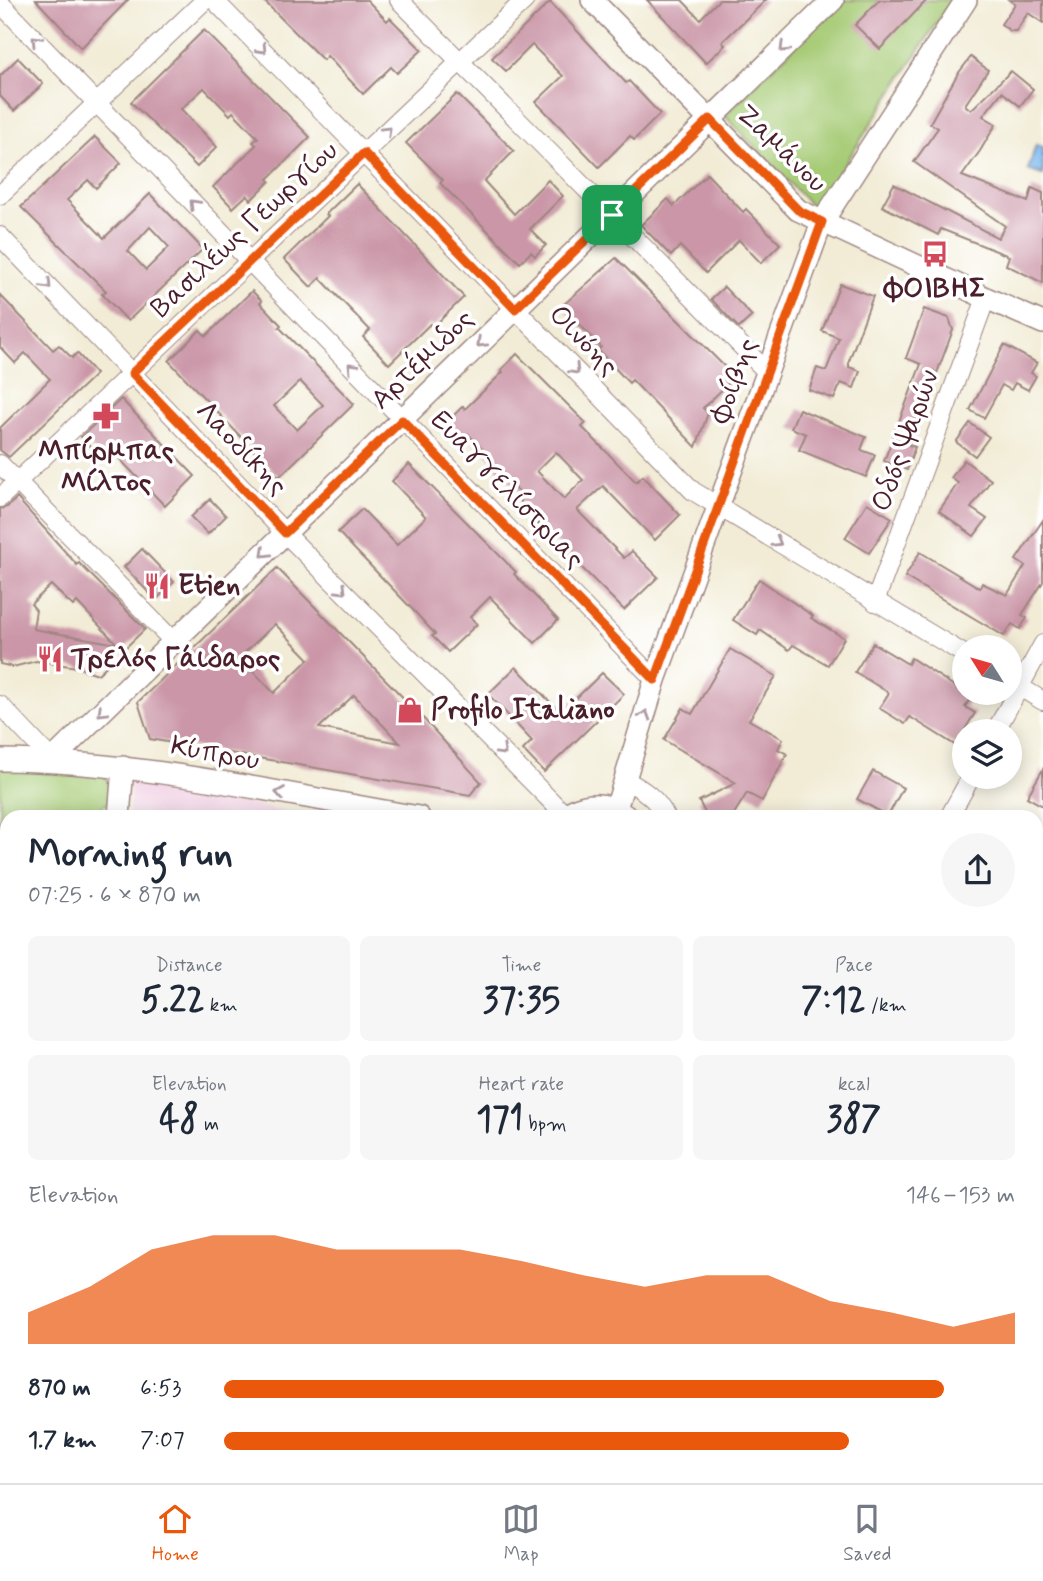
<!DOCTYPE html>
<meta charset="utf-8">
<style>
body{margin:0;font-family:Mynerve,sans-serif;background:#f6f6f7;color:#1f2937;height:100vh;display:flex;flex-direction:column;font-size:26px;white-space:nowrap}
*{box-sizing:border-box;margin:0}
p{font-size:23px;color:#747a83}
.icon{flex:none;width:38px;height:38px;fill:none;stroke:currentColor;stroke-width:2;stroke-linecap:round;stroke-linejoin:round}
.map{position:relative;flex:1;overflow:hidden}
.panel{position:absolute;left:0px;top:810px;width:1043px;height:674px;display:flex;flex-direction:column;background:#fff;border-radius:21px 21px 0 0;box-shadow:0 4px 18px #0003}
.panel>*{flex:none}
.needle{width:46px;rotate:307deg}
.buttons{position:absolute;left:952px;top:635px;display:grid;gap:14px}
.buttons a{display:grid;place-items:center;width:70px;height:70px;border-radius:50%;background:#fff;box-shadow:0 4px 18px #0003;font-size:35px}
.pin{position:absolute;display:grid;place-items:center;width:60px;height:60px;color:#fff;margin:-30px;border-radius:14px;box-shadow:0 4px 10px #0006}
.round{display:grid;place-items:center;flex:none;width:74px;height:74px;border-radius:37px;background:#f6f6f7}
.head{display:flex;align-items:center;justify-content:space-between;height:119px;padding:0 28px}
h1{font-size:38px;font-weight:700;line-height:52px}
.metrics{display:grid;grid-template-columns:repeat(3,1fr);gap:10px;height:119px;padding:7px 28px}
.metrics div{display:grid;align-content:center;border-radius:10px;background:#f6f6f7;text-align:center}
.metrics b{font-size:35px;font-weight:700}
.metrics small{font-size:19px;font-weight:400}
.metrics p{font-size:19px}
.chart{height:196px;padding:14px 28px}
.chart p{display:flex;justify-content:space-between}
.chart svg{width:100%;height:126px;margin-top:7px;fill:#ea580c;opacity:.7}
ul{padding:0 28px;list-style:none;font-size:23px}
li{display:grid;grid-template-columns:112px 84px 1fr;align-items:center;height:52px}
li i{height:18px;border-radius:9px;background:#ea580c}
.dock{display:flex;justify-content:space-around;align-items:center;height:98px;border-top:2px solid #e0e1e3;background:#fff;font-size:19px;color:#747a83}
.dock a{display:grid;justify-items:center;gap:4px}
.dock .current{color:#ea580c}
.map>svg:first-child{display:block}
.built{fill:#f1d0e3}
.green{fill:#a6cb75;stroke:#787550;stroke-width:2}
.water{fill:#7cb9ee;stroke:#636c8c;stroke-width:2}
.building{fill:#cb96a7;fill-rule:evenodd}
.lines{fill:none;stroke-linecap:round;stroke-linejoin:round}
.minor-casing{stroke:#9e8680;stroke-width:20}
.tertiary-casing{stroke:#9e8680;stroke-width:24}
.minor{stroke:#fff;stroke-width:18}
.tertiary{stroke:#fff;stroke-width:21}
.tram{stroke:#4a1f2b;stroke-width:2}
.oneway{stroke:#ae9aa0}
.route-casing{stroke:#fff;stroke-width:14}
.route{stroke:#ea580c;stroke-width:9}
.labels{text-anchor:middle;dominant-baseline:central;stroke-width:7;stroke-linejoin:round;paint-order:stroke}
.street-label{font-size:28px;fill:#4a1f2b;stroke:#fff}
.poi-label{font-size:28px;font-weight:bold;fill:#4a1f2b;stroke:#fff;text-anchor:start}
</style>
<div class="map">
<svg width="1043" height="1483" viewBox="0 0 1043 1483">
<rect width="100%" height="100%" fill="#fff"/>
<filter id="ink" filterUnits="userSpaceOnUse"><feTurbulence type="fractalNoise" baseFrequency=".0143" numOctaves="2"/><feDisplacementMap in="SourceGraphic" scale="14" xChannelSelector="R" yChannelSelector="G"/><feConvolveMatrix kernelMatrix="1 2 1 2 8 2 1 2 1" color-interpolation-filters="sRGB"/></filter>
<filter id="wash" filterUnits="userSpaceOnUse"><feTurbulence type="fractalNoise" baseFrequency=".00686" numOctaves="4" result="noise"/><feDisplacementMap in="SourceGraphic" scale="28" xChannelSelector="R" yChannelSelector="G"/><feGaussianBlur stdDeviation="1.57" result="paint"/><feColorMatrix in="noise" values="0 0 0 0 0 0 0 0 0 0 0 0 0 0 0 0 0 1.4 0 .05"/><feComposite in="paint" operator="in"/></filter>
<g filter="url(#wash)">
<rect width="100%" height="100%" fill="#f2ecd6"/>
<g class="built">
<polygon points="130,779 309,817 129,817"/>
<polygon points="0,1124 7,1125 7,1477 338,1477 335,1483 0,1483"/>
</g>
<g class="green">
<polygon points="842,0 952,0 815,210 724,115"/>
<polygon points="0,767 103,774 111,785 113,801 101,807 100,817 7,817 7,951 0,950"/>
<polygon points="1043,1214 1043,1255 1036,1264 1036,1223"/>
</g>
<polygon class="water" points="1036,145 1043,147 1043,175 1028,170"/>
<g id="blocks">
<g class="building">
<polygon points="36,0 128,0 81,48"/>
<polygon points="263,0 367,0 387,21 390,18 422,50 397,73 391,67 363,94 327,56 323,60"/>
<polygon points="647,0 682,0 700,19 719,0 766,0 722,42 725,45 706,63"/>
<polygon points="879,0 927,0 880,49 855,25"/>
<polygon points="1009,0 1043,0 1043,23 1028,13 1016,31 1010,31 1001,24 1015,4"/>
<polygon points="550,2 626,83 629,81 660,114 634,140 630,136 599,167 536,102 563,76 532,45 506,71 492,58"/>
<polygon points="204,30 310,137 268,179 270,181 251,200 247,195 233,208 213,187 256,145 253,142 258,138 233,112 230,115 204,88 181,109 217,147 197,167 131,102"/>
<polygon points="971,57 988,70 965,105 971,110 1011,71 1033,89 1020,106 1002,92 983,116 996,124 980,151 962,176 1028,202 1032,188 1043,193 1043,283 1006,265 1009,256 941,229 938,235 882,206 894,184 998,238 1005,226 914,162 938,128 930,123 957,75"/>
<polygon points="18,58 43,84 14,111 0,96 0,76"/>
<polygon points="457,94 514,151 484,181 514,214 548,180 563,196 530,229 546,245 535,256 531,252 520,263 440,183 443,180 406,143"/>
<path d="M95,137l26,26 -25,25 -8,-8 -21,20 37,38 46,-44 53,55 -75,72 -26,-27 4,-3 -85,-84zM150,227l19,20 -23,23 -18,-19z"/>
<polygon points="707,174 743,212 746,209 780,244 761,263 739,240 706,273 680,246 671,256 641,225 668,199 674,206"/>
<polygon points="357,184 464,297 433,327 430,324 389,364 363,337 370,330 320,278 311,287 284,259 328,216 326,214"/>
<polygon points="616,258 735,377 703,408 708,413 696,447 632,380 629,383 598,350 601,347 562,306"/>
<polygon points="840,284 873,296 849,361 849,367 860,371 854,388 841,383 834,399 809,390 817,368 826,371 839,338 822,331"/>
<polygon points="724,287 752,316 739,328 711,299"/>
<path d="M252,291l10,10 -2,2 21,22 -2,2 75,77 -75,73 -110,-116 31,-31 6,6zM300,381l23,24 -26,25 -23,-24z"/>
<polygon points="0,295 53,350 59,345 72,358 77,353 96,374 9,457 0,450 0,428 50,379 25,353 15,363 0,347"/>
<polygon points="924,309 949,318 953,330 937,373 934,371 909,445 915,447 907,470 884,461 921,364 906,358"/>
<polygon points="1004,345 1037,363 1031,373 1036,376 1028,390 1015,383 1011,390 1002,385 984,418 970,410"/>
<path d="M517,354l69,69 -4,4 54,55 7,-6 37,39 -25,25 -52,-54 -26,24 47,48 8,-7 26,26 -34,33 -86,-86 2,-2 -24,-25 4,-4 -28,-30 2,-2 -26,-27 -7,7 -16,-17 18,-18 2,3 38,-37 -2,-2zM556,452l27,28 -19,19 -27,-28z"/>
<polygon points="121,399 195,476 165,506 111,450 102,458 81,437"/>
<polygon points="799,409 866,437 861,450 875,455 866,477 799,450 806,434 791,428"/>
<polygon points="970,423 989,437 975,456 956,442"/>
<polygon points="964,460 991,480 971,508 987,519 974,536 939,511 958,483 951,478"/>
<polygon points="409,464 516,572 514,574 558,620 535,643 490,597 470,617 477,624 448,652 432,636 435,634 414,611 338,532 362,509 397,545 426,517 392,481"/>
<path d="M17,498l60,67 2,-2 66,66 -47,45 -21,-7 -41,-6 -23,6 -13,-3v-155l7,-2zM51,585l22,21 4,-4 40,42 -84,-15 3,-19 -5,-6z"/>
<polygon points="210,499 226,516 208,534 191,517"/>
<polygon points="867,503 892,518 869,553 845,538"/>
<polygon points="1043,520 1043,582 1022,615 1027,618 1020,629 1012,624 1004,636 905,577 920,552 980,588 982,583 1007,595 1025,566 1016,560"/>
<polygon points="142,549 174,582 156,600 124,567"/>
<path d="M277,568l144,148 60,66 -11,13 -320,-56 -12,-37zM275,624l34,35 -35,34 -34,-36zM354,695l46,48 -81,-15z"/>
<polygon points="759,579 813,616 811,618 844,638 828,665 793,645 789,650 760,630 757,635 733,620"/>
<polygon points="873,643 908,664 911,658 971,697 965,707 975,713 955,745 910,717 905,724 879,708 889,693 855,672"/>
<polygon points="730,649 776,676 749,720 783,739 778,749 787,754 762,801 747,793 732,817 707,817 699,801 736,783 664,740 683,708 692,714"/>
<polygon points="516,667 561,713 602,673 624,694 544,772 523,750 532,741 488,694"/>
<polygon points="1043,769 1043,806 1027,797"/>
<polygon points="873,771 903,788 888,816 857,799"/>
</g>
</g>
</g>
<g filter="url(#ink)">
<use href="#blocks" fill-opacity="0" stroke="#9e8680" stroke-width="2"/>
<g class="lines">
<g class="minor-casing">
<g id="minor">
<polyline points="214,0 693,491 964,654"/>
<polyline points="399,0 768,373"/>
<polyline points="0,3 655,680"/>
<polyline points="0,195 205,0"/>
<polyline points="0,236 285,533 565,815"/>
<polyline points="0,464 174,642"/>
<polyline points="0,498 525,0"/>
<polyline points="875,602 986,298"/>
<polyline points="1010,681 1043,701"/>
<polyline points="0,705 52,760"/>
<polyline points="995,732 1043,644"/>
<path d="M625,780c18,9 32,19 41,37"/>
<polyline points="949,817 971,777"/>
<polyline points="1036,1115 1043,1119"/>
<polyline points="1036,1191 1043,1181"/>
<polyline points="1036,1284 1043,1275"/>
<polyline points="0,1391 7,1390"/>
<polyline points="400,1477 413,1483"/>
<polyline points="8,1483 8,1477"/>
<polyline points="815,1483 819,1477"/>
</g>
</g>
<g class="tertiary-casing">
<g id="tertiary">
<polyline points="592,0 798,210 986,298 1043,323"/>
<path d="M0,760c141,1 281,34 419,57"/>
<polyline points="52,760 833,0"/>
<polyline points="616,809 655,680 822,222 966,0"/>
<polyline points="119,817 123,767"/>
<path d="M563,817c19,-16 43,-16 63,-1"/>
<polyline points="0,963 7,963"/>
<polyline points="0,1056 7,1056"/>
<polyline points="0,1093 7,1093"/>
<polyline points="945,1477 951,1483"/>
<polyline points="998,1477 1004,1483"/>
<polyline points="360,1483 363,1477"/>
</g>
</g>
<use href="#minor" class="minor"/>
<use href="#tertiary" class="tertiary"/>
<g class="tram">
<polyline points="0,1067 7,1066"/>
<polyline points="0,1083 7,1082"/>
<polyline points="958,1477 964,1483"/>
<polyline points="980,1477 986,1483"/>
</g>
</g>
<defs><path id="oneway-chevron" d="M-2-3.5L2.5 0L-2 3.5" fill="none" stroke-width="1.6" stroke-linecap="round" stroke-linejoin="round" transform="scale(1.75)"/></defs>
<g class="oneway">
<use href="#oneway-chevron" transform="translate(36 40) rotate(-134)"/>
<use href="#oneway-chevron" transform="translate(784 48) rotate(136)"/>
<use href="#oneway-chevron" transform="translate(262 49) rotate(46)"/>
<use href="#oneway-chevron" transform="translate(387 131) rotate(-44)"/>
<use href="#oneway-chevron" transform="translate(194 204) rotate(-134)"/>
<use href="#oneway-chevron" transform="translate(47 285) rotate(46)"/>
<use href="#oneway-chevron" transform="translate(481 343) rotate(136)"/>
<use href="#oneway-chevron" transform="translate(352 367) rotate(-134)"/>
<use href="#oneway-chevron" transform="translate(575 370) rotate(46)"/>
<use href="#oneway-chevron" transform="translate(777 542) rotate(31)"/>
<use href="#oneway-chevron" transform="translate(265 553) rotate(136)"/>
<use href="#oneway-chevron" transform="translate(342 590) rotate(45)"/>
<use href="#oneway-chevron" transform="translate(102 712) rotate(136)"/>
<use href="#oneway-chevron" transform="translate(645 715) rotate(-73)"/>
<use href="#oneway-chevron" transform="translate(502 751) rotate(45)"/>
<use href="#oneway-chevron" transform="translate(280 793) rotate(-170)"/>
</g>
</g>
<g class="lines" filter="url(#ink)">
<g class="route-casing">
<polygon id="route" points="710,119 798,210 822,222 655,680 402,420 285,533 132,373 364,153 515,309"/>
</g>
<use href="#route" class="route"/>
</g>
<defs>
<g id="bus-bare" transform="scale(2.1)"><path d="M-5-6H5V4H4V6H2V4H-2V6H-4V4H-5ZM-3.5-4V0h7V-4ZM-3.5 1.2v1.5H-2V1.2ZM2 1.2v1.5H3.5V1.2Z" fill="#d1495b" stroke="#fff" stroke-width="2.5" paint-order="stroke"/></g>
<g id="pharmacy-bare" transform="scale(2.1)"><path d="M-2-6h4v4h4v4h-4v4h-4v-4h-4v-4h4Z" fill="#d1495b" stroke="#fff" stroke-width="2.5" paint-order="stroke"/></g>
<g id="restaurant-bare" transform="scale(2.1)"><path d="M-5-6h1v4h1v-4h1v4h1v-4h1v5L-1.5 .5V6h-2V.5L-5-1ZM5-6V6H3V1.5H1.5Q1.5-4 5-6Z" fill="#d1495b" stroke="#fff" stroke-width="2.5" paint-order="stroke"/></g>
<g id="shop-bare" transform="scale(2.1)"><path d="M-5-2.5h2.3a2.7 3.5 0 0 1 5.4 0H5L5.5 6h-11ZM-1.5-2.5h3a1.5 2.3 0 0 0-3 0Z" fill="#d1495b" stroke="#fff" stroke-width="2.5" paint-order="stroke"/></g>
</defs>
<g fill-rule="evenodd">
<use href="#bus-bare" x="935" y="254"/>
<use href="#pharmacy-bare" x="106" y="416"/>
<use href="#restaurant-bare" x="157" y="586"/>
<use href="#restaurant-bare" x="50" y="659"/>
<use href="#shop-bare" x="410" y="710"/>
</g>
<g class="labels">
<g class="street-label">
<text transform="translate(781 149) rotate(44)">Ζαμάνου</text>
<text transform="translate(245 230) rotate(-43)">Βασιλέως Γεωργίου</text>
<text transform="translate(583 341) rotate(46)">Οινόης</text>
<text transform="translate(423 360) rotate(-44)">Αρτέμιδος</text>
<text transform="translate(735 381) rotate(-70)">Φοίβης</text>
<text transform="translate(906 441) rotate(-70)">Οδóς Ψαρών</text>
<text transform="translate(241 449) rotate(46)">Λαοδίκης</text>
<text transform="translate(507 490) rotate(46)">Ευαγγελίστριας</text>
<text transform="translate(215 754) rotate(10)">Κύπρου</text>
</g>
<g class="poi-label">
<text x="935" y="289" text-anchor="middle">ΦΟΙΒΗΣ</text>
<text x="106" y="451" text-anchor="middle">Μπίρμπας<tspan x="106" dy="32">Μίλτος</tspan></text>
<text x="178" y="586">Etien</text>
<text x="71" y="659">Τρελός Γάιδαρος</text>
<text x="431" y="710">Profilo Italiano</text>
</g>
</g>
</svg>
<div class="buttons">
<a><svg class="needle" viewBox="-14 -14 28 28"><path d="M0-13l5 13h-10z" fill="#e53935"/><path d="M0 13l5-13h-10z" fill="#747a83"/></svg></a>
<a><svg class="icon" aria-label="layers" viewBox="0 0 24 24"><path d="M12 4l9 5-9 5-9-5zM3 14l9 5 9-5"/></svg></a>
</div>
<div class="pin" style="left:612px;top:215px;background:#1e9e55"><svg class="icon" aria-label="arrive" viewBox="0 0 24 24"><path d="M6 21V4h12l-3 4 3 4H6"/></svg></div>
<section class="panel">
<div class="head"><div><h1>Morning run</h1><p>07:25 · 6 × 870 m</p></div><a class="round"><svg class="icon" aria-label="share" viewBox="0 0 24 24"><path d="M12 15V3M7 8l5-5 5 5M5 13v7h14v-7"/></svg></a></div>
<div class="metrics">
<div><p>Distance</p><b>5.22<small> km</small></b></div>
<div><p>Time</p><b>37:35</b></div>
<div><p>Pace</p><b>7:12<small> /km</small></b></div>
</div>
<div class="metrics">
<div><p>Elevation</p><b>48<small> m</small></b></div>
<div><p>Heart rate</p><b>171<small> bpm</small></b></div>
<div><p>kcal</p><b>387</b></div>
</div>
<div class="chart"><p><span>Elevation</span>146–153 m</p>
<svg viewBox="0 0 160 44" preserveAspectRatio="none"><path d="M0 44V33L10 24L20 11L30 6L40 6L50 11L60 11L70 11L80 15L90 20L100 24L110 20L120 20L130 29L140 33L150 38L160 33V44z"/></svg>
</div>
<ul>
<li><b>870 m</b>6:53<i style="width:91%"></i></li>
<li><b>1.7 km</b>7:07<i style="width:79%"></i></li>
</ul>
</section>
</div>
<nav class="dock">
<a class="current"><svg class="icon" aria-label="home" viewBox="0 0 24 24"><path d="M3 11l9-7 9 7M6 9v11h12V9"/></svg>Home</a>
<a><svg class="icon" aria-label="map" viewBox="0 0 24 24"><path d="M3 6l6-2 6 2 6-2v14l-6 2-6-2-6 2zM9 4v14M15 6v14"/></svg>Map</a>
<a><svg class="icon" aria-label="saved" viewBox="0 0 24 24"><path d="M7 4h10v16l-5-4-5 4z"/></svg>Saved</a>
</nav>
